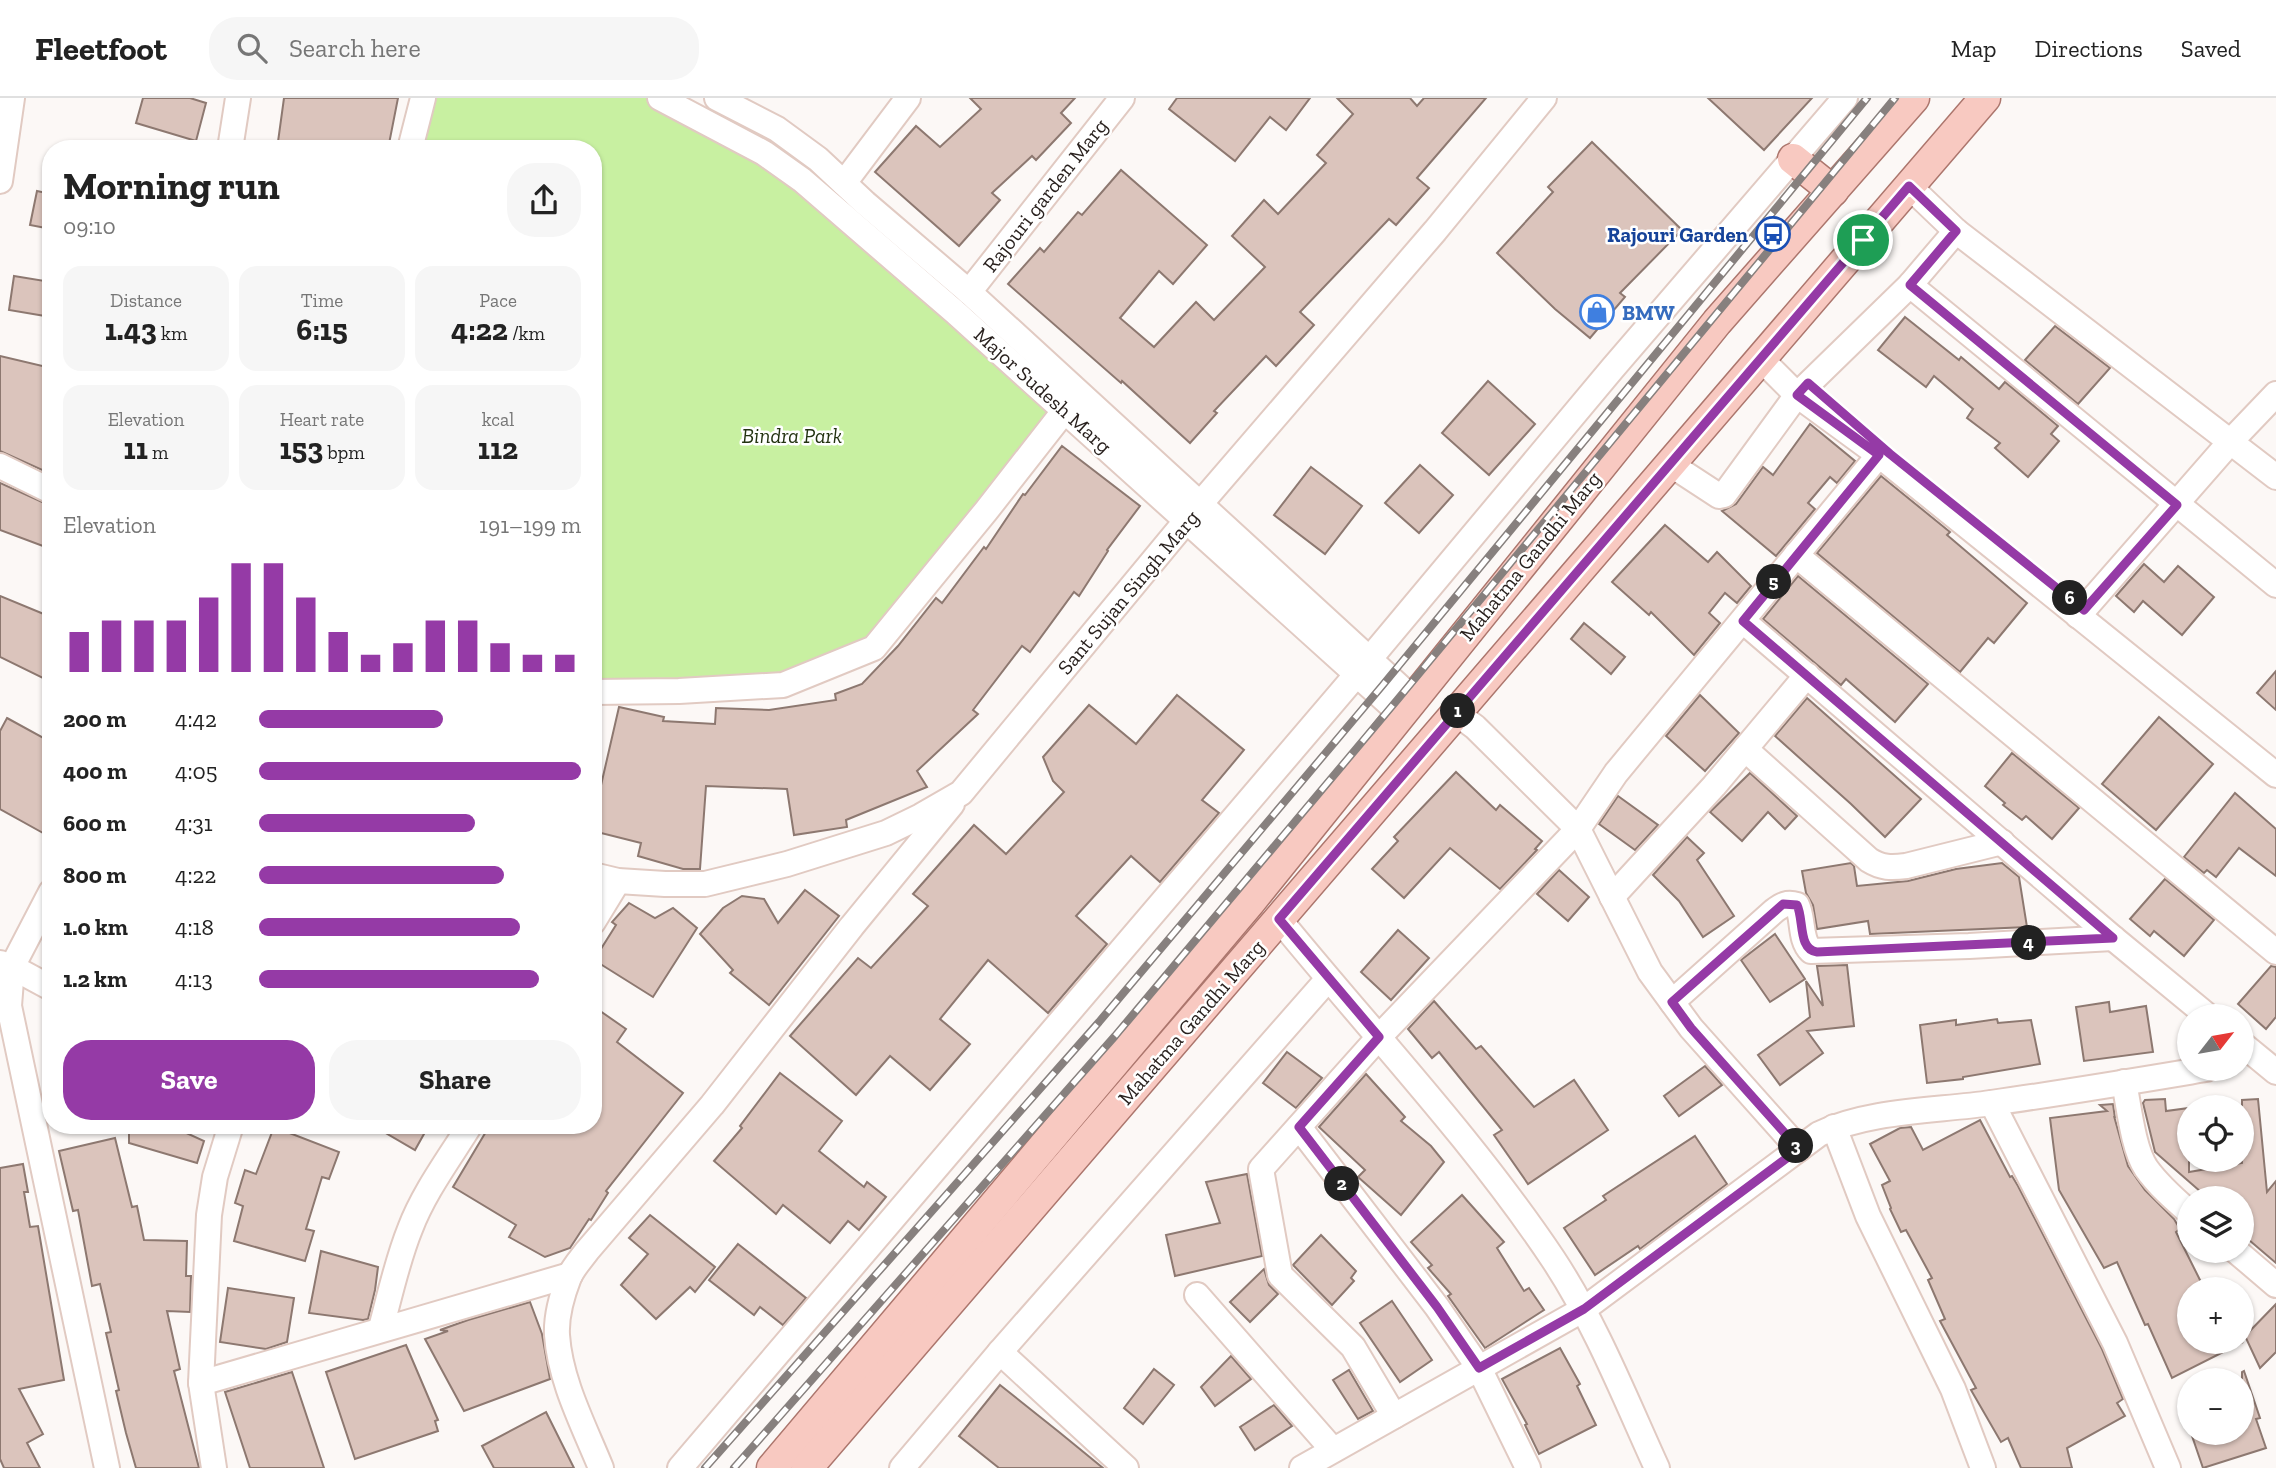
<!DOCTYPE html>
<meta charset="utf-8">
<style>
body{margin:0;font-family:"Zilla Slab",serif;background:#f6f6f6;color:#222;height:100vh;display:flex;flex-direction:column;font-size:26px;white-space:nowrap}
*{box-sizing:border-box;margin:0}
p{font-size:23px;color:#767676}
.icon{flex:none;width:38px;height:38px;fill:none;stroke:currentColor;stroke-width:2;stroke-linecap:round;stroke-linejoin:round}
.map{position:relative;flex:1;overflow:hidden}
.drawer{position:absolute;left:42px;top:42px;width:560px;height:994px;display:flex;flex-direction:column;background:#fff;border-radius:28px;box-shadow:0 2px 5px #0004}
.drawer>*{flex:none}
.needle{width:46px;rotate:59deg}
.buttons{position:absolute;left:2177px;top:906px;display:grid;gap:14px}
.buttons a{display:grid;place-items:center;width:77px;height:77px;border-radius:50%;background:#fff;box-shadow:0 2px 5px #0004;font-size:35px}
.pin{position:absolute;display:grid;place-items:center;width:60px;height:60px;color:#fff;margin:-30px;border:4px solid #fff;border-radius:50%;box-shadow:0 2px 7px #0007}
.km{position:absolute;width:35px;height:35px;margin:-18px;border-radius:50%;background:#222;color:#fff;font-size:19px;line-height:35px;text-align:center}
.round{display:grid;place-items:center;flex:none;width:74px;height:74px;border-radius:28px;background:#f6f6f6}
.headline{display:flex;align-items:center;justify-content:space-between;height:119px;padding:0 21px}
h1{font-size:38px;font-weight:700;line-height:52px}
.stats{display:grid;grid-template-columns:repeat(3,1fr);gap:10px;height:119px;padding:7px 21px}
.stats div{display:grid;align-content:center;border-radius:18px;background:#f6f6f6;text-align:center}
.stats b{font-size:30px;font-weight:700}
.stats small{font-size:19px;font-weight:400}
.stats p{font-size:19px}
.chart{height:196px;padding:14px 21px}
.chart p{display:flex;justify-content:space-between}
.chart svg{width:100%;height:126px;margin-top:7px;stroke:#953aa6;stroke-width:6}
.cta{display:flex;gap:14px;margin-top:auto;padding:14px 21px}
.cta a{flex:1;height:80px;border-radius:28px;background:#953aa6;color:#fff;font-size:28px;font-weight:700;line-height:80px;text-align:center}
.cta a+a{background:#f6f6f6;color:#222}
ul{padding:0 21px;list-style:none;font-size:23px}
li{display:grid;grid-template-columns:112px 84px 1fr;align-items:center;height:52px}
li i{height:18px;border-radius:9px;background:#953aa6}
header{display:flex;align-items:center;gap:42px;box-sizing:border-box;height:98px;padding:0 35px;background:#fff;border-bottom:2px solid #e0e0e0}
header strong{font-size:33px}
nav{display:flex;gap:38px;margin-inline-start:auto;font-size:24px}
.search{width:490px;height:63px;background:#f6f6f6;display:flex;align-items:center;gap:18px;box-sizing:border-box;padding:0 24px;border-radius:28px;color:#767676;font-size:26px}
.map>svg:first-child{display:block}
.green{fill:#c8f0a1}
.building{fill:#dbc4bc;stroke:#8d7870;stroke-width:2}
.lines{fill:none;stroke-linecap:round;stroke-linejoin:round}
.minor-casing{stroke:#e1cac2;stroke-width:28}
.major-casing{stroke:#ac766d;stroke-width:33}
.minor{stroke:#fff;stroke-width:24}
.major{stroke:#f8c9c1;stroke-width:30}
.rail-casing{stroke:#87807e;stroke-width:8}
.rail{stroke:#fff;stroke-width:5;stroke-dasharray:16;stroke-linecap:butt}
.route-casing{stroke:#fff;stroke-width:14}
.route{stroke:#953aa6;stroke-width:9}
.labels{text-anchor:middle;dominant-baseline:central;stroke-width:5;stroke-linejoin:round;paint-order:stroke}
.street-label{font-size:21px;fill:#271f1c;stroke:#fff}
.transit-label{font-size:21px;font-weight:bold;fill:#164399;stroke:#fff;text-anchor:end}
.shop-label{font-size:21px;font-weight:bold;fill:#366cbe;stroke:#fff;text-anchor:start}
.park-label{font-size:21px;font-style:italic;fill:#233311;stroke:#fff}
</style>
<header>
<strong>Fleetfoot</strong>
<div class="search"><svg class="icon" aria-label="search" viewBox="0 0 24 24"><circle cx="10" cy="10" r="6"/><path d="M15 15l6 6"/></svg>Search here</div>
<nav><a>Map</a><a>Directions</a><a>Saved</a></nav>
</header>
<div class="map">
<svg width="2276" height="1370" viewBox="0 0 2276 1370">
<rect width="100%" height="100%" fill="#fcf8f6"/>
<polygon class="green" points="423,0 658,0 784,68 1065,312 874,550 783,587 593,593 593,51 410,51"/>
<g class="building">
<polygon points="143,0 190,0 206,5 196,43 136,25"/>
<polygon points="284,0 398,0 388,51 277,51"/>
<polygon points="970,0 1075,0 1061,15 1071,25 1036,62 1032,58 992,95 1000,102 959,148 875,74 916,28 940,49 981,11"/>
<polygon points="1177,0 1310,0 1286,32 1270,19 1235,63 1169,11"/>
<polygon points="1337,0 1410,0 1417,8 1424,0 1486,0 1417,80 1429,90 1396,127 1389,121 1300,214 1314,227 1276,268 1266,258 1214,313 1217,315 1190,345 1122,283 1121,285 1008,186 1040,150 1044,154 1078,114 1082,117 1121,72 1207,147 1173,186 1159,173 1120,220 1154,249 1196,204 1214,222 1265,169 1232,138 1264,102 1278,116 1326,65 1317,57 1353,16"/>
<polygon points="1708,0 1812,0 1764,52"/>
<polygon points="1592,44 1682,132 1620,195 1625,199 1590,240 1555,211 1497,155 1553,94 1548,89"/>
<polygon points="37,93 51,96 51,131 30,127"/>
<polygon points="14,178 51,184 51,219 9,212"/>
<polygon points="1905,219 1959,262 1961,259 1999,291 2005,284 2058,328 2051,336 2059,343 2028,379 1995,350 2000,345 1967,320 1973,311 1934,278 1926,289 1878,252"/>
<polygon points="2055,228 2110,270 2078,306 2025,262"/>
<polygon points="0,258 51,270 51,376 0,353"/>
<polygon points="1488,283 1535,326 1489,377 1442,335"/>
<polygon points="1810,326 1855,363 1837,385 1830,379 1808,405 1815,411 1776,458 1722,413 1736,406 1763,369 1773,377"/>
<polygon points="1062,348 1140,408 1107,452 1108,453 1079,498 1074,494 1030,554 1022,548 973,612 978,616 917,673 927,689 846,722 847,729 794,737 787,691 706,688 700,771 683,771 638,758 641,745 593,733 593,722 619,609 664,619 663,623 715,626 716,610 769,612 836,602 835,596 862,586 898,548 936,500 942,505 984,449 986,451 1023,396 1025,397"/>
<polygon points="1420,367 1453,397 1419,435 1385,405"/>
<polygon points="1311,369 1362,408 1325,456 1274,417"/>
<polygon points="1881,378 1950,434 1947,437 2027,505 1994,545 1988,540 1960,574 1817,455"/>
<polygon points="0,385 51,408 51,451 0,432"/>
<polygon points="1665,427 1708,464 1717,454 1751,488 1737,505 1725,495 1709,515 1720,525 1694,557 1651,514 1649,517 1612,484"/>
<polygon points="2144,466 2164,484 2178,468 2214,499 2182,537 2143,503 2134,514 2116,498"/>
<polygon points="1798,478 1928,586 1895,624 1846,581 1841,587 1763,521"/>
<polygon points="0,498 51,519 51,584 0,559"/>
<polygon points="1584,525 1625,559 1611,576 1571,541"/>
<polygon points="2276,573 2276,612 2257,595"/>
<polygon points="1177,597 1244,652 1202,702 1219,715 1160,784 1131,758 1076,818 1107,846 1048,915 988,862 940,921 970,946 930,992 890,958 856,997 790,938 858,860 871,870 928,808 913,796 974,727 1006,756 1064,694 1053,683 1043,659 1089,607 1136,646"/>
<polygon points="1700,597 1739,635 1705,673 1666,638"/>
<polygon points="1807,600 1921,701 1885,739 1851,706 1775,638"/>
<polygon points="2159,619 2213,666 2156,732 2102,686"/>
<polygon points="7,620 51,644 51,721 43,735 0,711 0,633"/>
<polygon points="2012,655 2079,710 2052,741 2026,718 2022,722 2003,707 2005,705 1985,688"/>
<polygon points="1456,674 1496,712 1500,707 1542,743 1535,751 1537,752 1500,791 1450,750 1404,800 1372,771 1398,743 1394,739"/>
<polygon points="1750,675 1797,718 1785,731 1768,714 1742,743 1710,714"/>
<polygon points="2235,695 2276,731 2276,778 2239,750 2216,779 2207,772 2204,775 2184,759"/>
<polygon points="1618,698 1658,727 1635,752 1599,726"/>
<polygon points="1687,739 1704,755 1697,762 1734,818 1703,839 1679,803 1653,777"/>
<polygon points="1851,765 1854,768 1857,788 1908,783 1956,771 2002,765 2019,779 2027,829 1870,836 1868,823 1817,831 1813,807 1806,795 1802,773"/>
<polygon points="1559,772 1589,799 1568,823 1537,796"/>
<polygon points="2165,781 2214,822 2184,858 2154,833 2150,838 2130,821"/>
<polygon points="805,792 839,818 769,907 730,875 733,872 700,836 723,810 742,798 764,801 778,825"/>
<polygon points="629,805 655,820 673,810 697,830 653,899 594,862 616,827 612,824"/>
<polygon points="1398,832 1429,860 1391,902 1361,874"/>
<polygon points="1775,836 1805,881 1770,904 1741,862"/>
<polygon points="1847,867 1854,928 1807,933 1823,955 1780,987 1758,957 1810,919 1806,883 1823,908 1817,868"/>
<polygon points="2271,868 2276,869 2276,919 2266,931 2238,906"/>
<polygon points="1434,903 1476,951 1481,948 1534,1009 1574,982 1608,1032 1528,1086 1494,1037 1502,1032 1439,954 1432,960 1408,931"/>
<polygon points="2109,904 2110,914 2146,908 2153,954 2084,963 2076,909"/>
<polygon points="593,908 626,931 617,944 683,995 606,1093 608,1095 591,1122 589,1121 570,1150 545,1159 509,1139 516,1127 453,1089 490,1027 593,1027"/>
<polygon points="1997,921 1998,925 2031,922 2040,966 1963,979 1963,981 1927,985 1920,927 1956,922 1956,927"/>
<polygon points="1287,954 1322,980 1296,1010 1263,985"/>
<polygon points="1705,968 1722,987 1679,1018 1664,998"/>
<polygon points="780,975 842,1023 819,1053 864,1089 867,1084 886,1099 859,1132 848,1123 830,1145 783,1107 776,1116 714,1063 742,1030 740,1028"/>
<polygon points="1366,976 1405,1019 1401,1023 1431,1048 1444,1064 1401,1117 1358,1079 1365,1072 1319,1029"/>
<polygon points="2165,1001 2166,1013 2189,1010 2189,1074 2242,1065 2242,1002 2258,1001 2267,1094 2276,1083 2276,1165 2242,1136 2242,1101 2209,1101 2155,1054 2143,1005 2145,1002"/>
<polygon points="2113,1006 2115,1020 2114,1018 2128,1068 2145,1092 2174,1121 2180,1131 2176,1134 2205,1192 2189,1192 2189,1244 2243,1244 2172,1280 2148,1226 2145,1227 2117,1164 2104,1170 2059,1092 2050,1020 2107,1013 2100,1007"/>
<polygon points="1980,1022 2010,1079 2012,1078 2018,1088 2102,1251 2123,1301 2117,1305 2125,1318 2067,1350 2072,1370 2021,1370 2008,1340 2001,1344 1971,1292 1976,1290 1940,1223 1945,1221 1928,1182 1932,1180 1906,1132 1901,1134 1890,1111 1891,1110 1882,1087 1890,1083 1870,1046 1900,1030 1911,1029 1923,1052"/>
<polygon points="129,1027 169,1027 204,1043 197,1065 129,1045"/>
<polygon points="372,1027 429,1027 415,1052"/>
<polygon points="274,1029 339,1054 329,1081 322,1079 306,1131 314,1133 305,1163 234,1143 243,1108 235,1105 245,1072 256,1076"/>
<polygon points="1695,1038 1727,1086 1640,1151 1638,1148 1595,1177 1564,1130 1606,1102 1603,1098"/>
<polygon points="115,1040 132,1109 137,1108 144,1142 187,1143 186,1178 191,1178 190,1214 167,1213 180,1271 174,1273 199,1370 136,1370 126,1335 116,1293 119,1292 106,1235 111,1234 100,1186 92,1188 78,1112 73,1113 59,1053"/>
<polygon points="23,1066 28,1094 24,1094 30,1129 38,1128 64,1282 19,1291 43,1336 27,1345 40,1370 4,1370 0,1361 0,1070"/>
<polygon points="1247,1076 1262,1158 1175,1178 1166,1137 1220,1125 1206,1084"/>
<polygon points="1462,1097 1504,1144 1497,1150 1524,1193 1529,1190 1544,1212 1485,1250 1448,1198 1451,1196 1428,1170 1432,1167 1411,1144"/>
<polygon points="650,1117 715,1169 695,1194 690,1189 656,1221 621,1187 648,1156 629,1140"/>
<polygon points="1321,1137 1356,1173 1351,1180 1354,1183 1332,1207 1293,1167"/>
<polygon points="738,1146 806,1200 783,1227 760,1209 754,1217 709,1182"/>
<polygon points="321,1153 378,1169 375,1192 368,1221 363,1222 309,1215"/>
<polygon points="1264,1171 1269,1187 1278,1196 1250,1224 1230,1204"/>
<polygon points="228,1190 294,1200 287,1244 266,1251 220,1244"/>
<polygon points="1392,1203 1432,1262 1400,1284 1360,1225"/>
<polygon points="530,1204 542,1236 550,1281 464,1313 425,1241 448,1233 440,1232 468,1222"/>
<polygon points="2276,1206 2276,1254 2260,1270 2245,1238"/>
<polygon points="406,1247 438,1322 435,1323 438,1333 355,1361 326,1274"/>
<polygon points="1560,1250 1580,1286 1577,1288 1596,1327 1539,1356 1525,1327 1527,1326 1502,1281"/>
<polygon points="1231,1258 1251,1281 1215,1308 1201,1289"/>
<polygon points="1154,1271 1174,1287 1143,1326 1124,1310"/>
<polygon points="1349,1272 1373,1313 1358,1321 1333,1282"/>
<polygon points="2244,1273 2260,1320 2256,1321 2266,1350 2203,1370 2191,1335 2242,1335 2242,1274"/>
<polygon points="292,1274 324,1370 250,1370 225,1294"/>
<polygon points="1000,1287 1059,1334 1103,1370 999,1370 959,1338"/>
<polygon points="1274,1307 1292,1328 1255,1352 1240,1329"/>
<polygon points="546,1314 574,1370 494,1370 482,1348"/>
</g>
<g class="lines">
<g class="minor-casing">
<g id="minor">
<polyline points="660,0 764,55 802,82 955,214 1402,617"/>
<polyline points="717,0 777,31 818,61 865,105 969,194 1414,602"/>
<polyline points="230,51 238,0"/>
<polyline points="410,51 423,0"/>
<polyline points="0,83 12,0"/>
<polyline points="844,85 908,0"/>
<polyline points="1909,88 1956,133 2276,379"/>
<polyline points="1910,187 2276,487"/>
<polyline points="969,194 1122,0"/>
<polyline points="1761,261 1797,297 1879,357 2276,677"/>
<polyline points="1670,366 1719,398 1724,397 1797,297 1910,187 1956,133"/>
<polyline points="0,368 51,393"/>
<polyline points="1796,457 2276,854"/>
<polyline points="2078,518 2231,343 2276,296"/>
<polyline points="1743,523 2113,840 2209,919"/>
<polyline points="593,594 679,593 783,587 874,550 986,413 1065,312"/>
<polyline points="1456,615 1475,629 1578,731 1650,874 1691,930 1799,1051"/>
<path d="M1745,651l124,111c13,8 22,8 37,6l96,-24"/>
<polyline points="593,777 618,783 665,786 705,786 787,766 886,735 921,718 961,695 1201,405 1435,133 1544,0"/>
<polyline points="51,794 12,869 9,908 107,1370"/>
<polyline points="1612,799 1714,688 1807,577"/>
<path d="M1279,821c92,113 193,219 274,340 43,65 72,139 104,209"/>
<polyline points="593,824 618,783"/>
<polyline points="0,865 12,869 51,890"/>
<path d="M1672,904l102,-91c8,-6 13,-9 23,-6 7,14 2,34 14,46l158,-5 144,-8"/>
<polyline points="2242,946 2276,974"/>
<path d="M2124,984c5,25 9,66 22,86 12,17 28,31 43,44"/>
<polyline points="1992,1005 2115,1245 2168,1370"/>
<polyline points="1299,1029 1437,1209 1479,1270 1528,1370"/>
<polyline points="1834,1029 1868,1118 1953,1291 1983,1370"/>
<polyline points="2236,1153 2276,1187"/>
<polyline points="1197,1197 1333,1352"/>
<path d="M381,1230c9,-33 16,-67 29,-99 14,-37 39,-70 60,-104"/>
<polyline points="1000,1254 1126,1370"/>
<polyline points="201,1285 570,1177"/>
<polyline points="1394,1318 1353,1249 1280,1177 1261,1071 1379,939 1578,731 1616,675 1879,357"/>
<polyline points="214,1370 201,1285 209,1117 215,1079 231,1027"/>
<path d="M601,1370c-17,-42 -41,-87 -44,-133 -1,-19 5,-40 12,-58 4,-9 12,-18 18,-26l125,-146 140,-179 100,-122"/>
<polyline points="680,1370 1357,576 1612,271 1845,0"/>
<polyline points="902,1370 1000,1254 1328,881"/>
<path d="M1302,1370l282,-159 235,-175c50,-24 117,-23 172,-31 72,-10 143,-22 215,-34"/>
</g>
</g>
<g class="major-casing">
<g id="major">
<polyline points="1793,61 1833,93"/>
<polyline points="772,1370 1250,804 1717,224 1914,0"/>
<polyline points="807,1370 1985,0"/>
</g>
</g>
<use href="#minor" class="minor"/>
<use href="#major" class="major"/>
<g class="rail-casing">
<g id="rail">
<polyline points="705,1370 1099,924 1382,588 1867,0"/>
<polyline points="734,1370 1115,938 1398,601 1895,0"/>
</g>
</g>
<use href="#rail" class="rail"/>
</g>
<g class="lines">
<g class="route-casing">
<path id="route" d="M1909,88l47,45 -46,54 267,220 -93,105 -194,-156 -82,-71 -11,12 82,60 -136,166 370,317 -296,14c-19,-2 -13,-33 -20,-47l-14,-1 -111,98 19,26 108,121 -215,160 -105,59 -42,-61 -138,-180 80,-90 -100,-118z"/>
</g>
<use href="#route" class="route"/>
</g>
<defs>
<g id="bus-ring" transform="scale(1.75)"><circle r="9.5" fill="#fff" stroke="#1a4fb4" stroke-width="1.5"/><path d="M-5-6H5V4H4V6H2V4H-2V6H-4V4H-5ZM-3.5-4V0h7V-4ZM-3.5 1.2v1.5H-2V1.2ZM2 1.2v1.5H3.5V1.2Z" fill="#1a4fb4"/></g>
<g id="shop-ring" transform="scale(1.75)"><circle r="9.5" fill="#fff" stroke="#3f7fe0" stroke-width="1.5"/><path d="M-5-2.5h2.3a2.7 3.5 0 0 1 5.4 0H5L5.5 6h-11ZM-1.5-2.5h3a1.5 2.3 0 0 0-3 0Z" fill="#3f7fe0"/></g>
</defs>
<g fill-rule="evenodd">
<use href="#bus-ring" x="1773" y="136"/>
<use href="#shop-ring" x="1597" y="214"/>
</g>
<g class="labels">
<g class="street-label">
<text transform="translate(1045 97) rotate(-52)">Rajouri garden Marg</text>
<text transform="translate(1043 292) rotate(42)">Major Sudesh Marg</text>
<text transform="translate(1530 458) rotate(-51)">Mahatma Gandhi Marg</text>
<text transform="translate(1128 494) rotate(-50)">Sant Sujan Singh Marg</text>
<text transform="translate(1191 924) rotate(-49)">Mahatma Gandhi Marg</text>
</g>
<g class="transit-label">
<text x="1748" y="136">Rajouri Garden</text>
</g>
<g class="shop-label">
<text x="1622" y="214">BMW</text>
</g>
<g class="park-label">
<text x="792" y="337">Bindra Park</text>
</g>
</g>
</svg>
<div class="buttons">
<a><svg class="needle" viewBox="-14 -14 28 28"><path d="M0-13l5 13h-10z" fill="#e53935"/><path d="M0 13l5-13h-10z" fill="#767676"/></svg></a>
<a><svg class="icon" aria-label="locate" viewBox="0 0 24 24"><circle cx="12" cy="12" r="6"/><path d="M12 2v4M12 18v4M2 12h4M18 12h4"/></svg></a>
<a><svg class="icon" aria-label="layers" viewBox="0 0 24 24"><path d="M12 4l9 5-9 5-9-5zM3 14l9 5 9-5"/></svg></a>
<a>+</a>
<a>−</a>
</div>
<div class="pin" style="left:1863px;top:142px;background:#1e9e55"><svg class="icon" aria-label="arrive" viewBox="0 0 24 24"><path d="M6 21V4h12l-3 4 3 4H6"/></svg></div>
<b class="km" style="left:1458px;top:613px">1</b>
<b class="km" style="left:1342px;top:1086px">2</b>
<b class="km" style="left:1796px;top:1048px">3</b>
<b class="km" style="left:2029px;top:845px">4</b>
<b class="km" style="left:1774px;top:484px">5</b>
<b class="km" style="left:2070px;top:500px">6</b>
<section class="drawer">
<div class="headline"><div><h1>Morning run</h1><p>09:10</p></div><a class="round"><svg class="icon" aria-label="share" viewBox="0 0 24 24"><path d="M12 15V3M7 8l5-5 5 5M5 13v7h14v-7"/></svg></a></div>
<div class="stats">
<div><p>Distance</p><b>1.43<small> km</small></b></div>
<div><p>Time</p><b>6:15</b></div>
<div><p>Pace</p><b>4:22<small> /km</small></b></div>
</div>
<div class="stats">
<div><p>Elevation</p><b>11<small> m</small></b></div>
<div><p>Heart rate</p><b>153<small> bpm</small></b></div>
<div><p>kcal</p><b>112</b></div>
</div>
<div class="chart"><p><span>Elevation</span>191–199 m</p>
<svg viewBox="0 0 160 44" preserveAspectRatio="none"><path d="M5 44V30M15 44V26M25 44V26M35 44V26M45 44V18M55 44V6M65 44V6M75 44V18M85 44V30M95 44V38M105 44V34M115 44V26M125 44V26M135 44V34M145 44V38M155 44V38"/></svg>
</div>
<ul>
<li><b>200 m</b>4:42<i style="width:57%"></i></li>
<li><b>400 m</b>4:05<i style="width:100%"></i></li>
<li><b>600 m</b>4:31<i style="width:67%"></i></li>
<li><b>800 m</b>4:22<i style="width:76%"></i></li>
<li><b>1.0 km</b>4:18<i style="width:81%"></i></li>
<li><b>1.2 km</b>4:13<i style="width:87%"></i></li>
</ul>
<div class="cta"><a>Save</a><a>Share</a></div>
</section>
</div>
